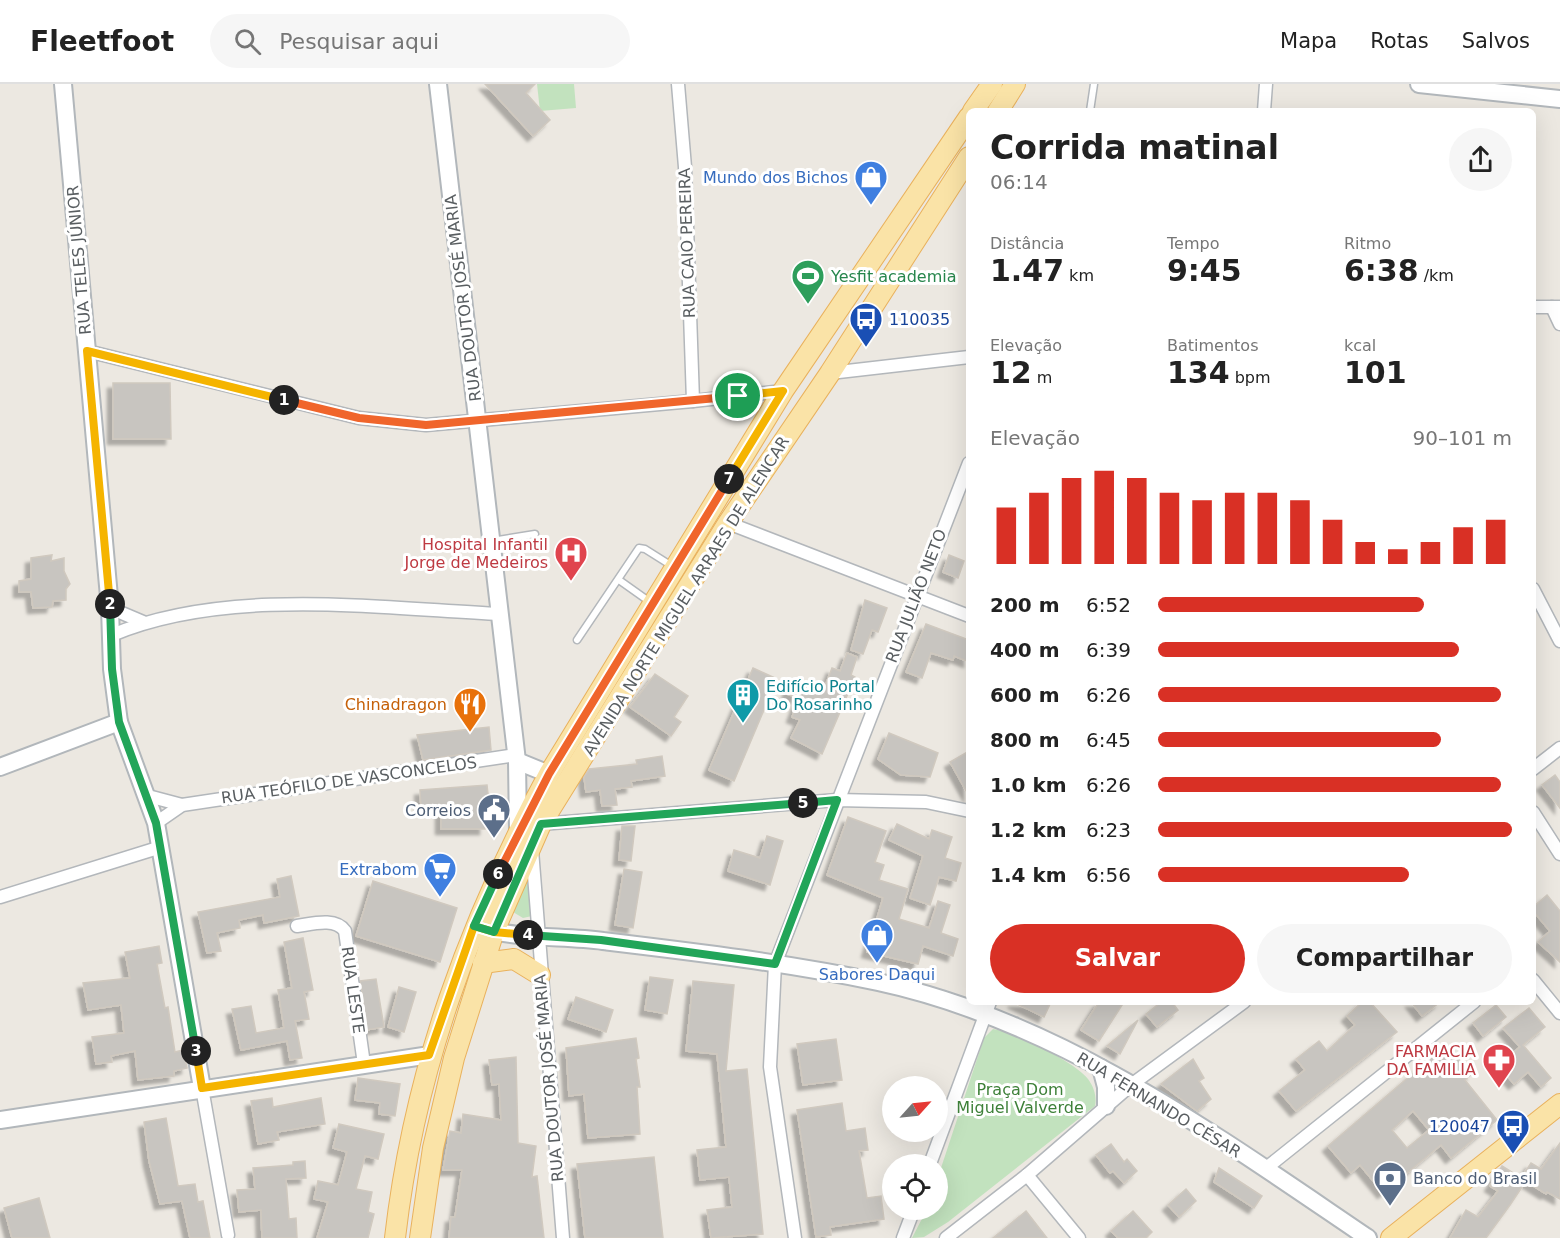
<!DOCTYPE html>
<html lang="pt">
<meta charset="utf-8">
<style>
body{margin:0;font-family:"DejaVu Sans",sans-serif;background:#f6f6f6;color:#222;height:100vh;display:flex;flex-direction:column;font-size:22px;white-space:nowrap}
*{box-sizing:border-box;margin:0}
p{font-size:20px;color:#767676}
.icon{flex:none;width:33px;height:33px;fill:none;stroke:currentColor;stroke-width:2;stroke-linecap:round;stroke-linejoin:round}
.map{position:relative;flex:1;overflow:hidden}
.details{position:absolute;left:966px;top:24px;width:570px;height:897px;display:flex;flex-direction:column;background:#fff;border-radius:9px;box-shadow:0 6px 24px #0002}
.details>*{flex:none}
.needle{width:39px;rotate:63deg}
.tools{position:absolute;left:882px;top:992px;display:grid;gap:12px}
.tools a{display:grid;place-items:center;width:66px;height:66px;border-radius:50%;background:#fff;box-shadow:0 6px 24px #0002;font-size:30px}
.pin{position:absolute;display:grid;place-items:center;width:51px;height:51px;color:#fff;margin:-26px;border:3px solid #fff;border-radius:50%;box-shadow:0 2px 6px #0007}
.km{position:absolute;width:30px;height:30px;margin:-15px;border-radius:50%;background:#222;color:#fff;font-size:16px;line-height:30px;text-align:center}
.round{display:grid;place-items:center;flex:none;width:63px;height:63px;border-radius:32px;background:#f6f6f6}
.head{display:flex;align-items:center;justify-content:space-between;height:102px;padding:0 24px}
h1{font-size:33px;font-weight:700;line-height:45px}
.figures{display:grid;grid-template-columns:repeat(3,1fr);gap:9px;height:102px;padding:6px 24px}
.figures div{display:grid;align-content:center}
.figures b{font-size:30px;font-weight:700}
.figures small{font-size:16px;font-weight:400}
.figures p{font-size:16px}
.chart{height:168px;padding:12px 24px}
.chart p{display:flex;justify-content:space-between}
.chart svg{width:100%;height:108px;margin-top:6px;stroke:#d93025;stroke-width:6}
.cta{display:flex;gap:12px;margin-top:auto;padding:12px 24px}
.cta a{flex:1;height:69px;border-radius:36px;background:#d93025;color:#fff;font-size:24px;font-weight:700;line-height:69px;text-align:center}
.cta a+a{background:#f6f6f6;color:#222}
ul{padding:0 24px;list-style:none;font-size:20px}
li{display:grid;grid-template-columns:96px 72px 1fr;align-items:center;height:45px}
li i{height:15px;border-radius:8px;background:#d93025}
header{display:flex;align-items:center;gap:36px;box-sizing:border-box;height:84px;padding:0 30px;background:#fff;border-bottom:2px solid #e0e0e0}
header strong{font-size:28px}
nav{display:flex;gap:33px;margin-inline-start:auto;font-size:21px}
.search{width:420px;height:54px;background:#f6f6f6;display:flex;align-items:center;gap:15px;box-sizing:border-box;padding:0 21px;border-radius:33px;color:#767676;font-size:22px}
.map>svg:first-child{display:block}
.green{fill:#c2e2be}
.building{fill:#c8c5c0;stroke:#d0c9bf;stroke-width:1.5;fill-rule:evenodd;filter:url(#shadow)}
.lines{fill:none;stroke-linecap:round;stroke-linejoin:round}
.lane-casing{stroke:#b3b7bb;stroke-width:9}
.street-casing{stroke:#b3b7bb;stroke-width:15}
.secondary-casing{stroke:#b2b7bb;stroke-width:20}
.primary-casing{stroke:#e9b15c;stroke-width:22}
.lane{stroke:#fff;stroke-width:6}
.street{stroke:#fff;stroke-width:12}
.secondary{stroke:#fff;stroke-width:16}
.primary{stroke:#fae3a7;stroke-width:20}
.split-1-casing{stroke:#fff;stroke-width:12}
.split-2-casing{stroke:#fff;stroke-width:12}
.split-3-casing{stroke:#fff;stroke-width:12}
.split-4-casing{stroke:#fff;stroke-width:12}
.split-5-casing{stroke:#fff;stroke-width:12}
.split-6-casing{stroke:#fff;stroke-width:12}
.split-7-casing{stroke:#fff;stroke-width:12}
.split-8-casing{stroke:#fff;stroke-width:12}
.split-1{stroke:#f0652b;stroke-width:8}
.split-2{stroke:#f5b400;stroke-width:8}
.split-3{stroke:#22a559;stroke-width:8}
.split-4{stroke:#f5b400;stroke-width:8}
.split-5{stroke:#22a559;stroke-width:8}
.split-6{stroke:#22a559;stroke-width:8}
.split-7{stroke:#f0652b;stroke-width:8}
.split-8{stroke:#f5b400;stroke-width:8}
.labels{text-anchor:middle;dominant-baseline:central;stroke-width:6;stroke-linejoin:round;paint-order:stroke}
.shop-label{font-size:16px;fill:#366cbe;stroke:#fff;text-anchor:end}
.street-label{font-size:16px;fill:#595e61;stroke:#fff}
.leisure-label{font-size:16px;fill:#27864d;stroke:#fff;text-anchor:start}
.transit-label{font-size:16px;fill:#164399;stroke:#fff;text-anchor:start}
.health-label{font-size:16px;fill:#be3a42;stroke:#fff;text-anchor:end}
.culture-label{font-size:16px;fill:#0d838f;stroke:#fff;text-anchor:start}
.food-label{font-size:16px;fill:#c56008;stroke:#fff;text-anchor:end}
.service-label{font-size:16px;fill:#4e5e75;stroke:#fff;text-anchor:end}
.park-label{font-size:16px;fill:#3e8139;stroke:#fff}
</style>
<header>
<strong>Fleetfoot</strong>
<div class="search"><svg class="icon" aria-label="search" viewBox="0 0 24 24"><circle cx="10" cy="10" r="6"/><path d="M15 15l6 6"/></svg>Pesquisar aqui</div>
<nav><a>Mapa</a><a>Rotas</a><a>Salvos</a></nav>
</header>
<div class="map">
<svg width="1560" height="1154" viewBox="0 0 1560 1154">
<defs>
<filter id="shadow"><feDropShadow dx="-5.5" dy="5.5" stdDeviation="1.5" flood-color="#0004"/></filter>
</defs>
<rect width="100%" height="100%" fill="#ece8e1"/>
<g class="green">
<polygon points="537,0 574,0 576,24 540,27"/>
<polygon points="530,788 532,832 523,834 513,828"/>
<path d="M993,945c22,3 82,33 95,50 6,8 9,18 7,27l-147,116 -24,15 -12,1 15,-29h11v-32l46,-139z"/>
</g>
<g class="building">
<polygon points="485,0 535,0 526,9 550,36 533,52"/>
<polygon points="113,299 170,299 171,355 113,355"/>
<polygon points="52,471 51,477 64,474 64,487 70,500 66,505 66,516 53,517 52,523 33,524 31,508 19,508 19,497 31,495 31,474"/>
<polygon points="949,471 964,477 958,494 943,488"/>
<polygon points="865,516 887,524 878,548 872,546 863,570 851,566"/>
<polygon points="926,540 969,556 969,578 954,572 953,576 931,569 922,594 906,588"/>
<polygon points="847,569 857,573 851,591 855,593 822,670 791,654 800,636 792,633 799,614 787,610 793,594 824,605 832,584 840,587"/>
<polygon points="753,584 777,595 734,697 709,686"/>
<polygon points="655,590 688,612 674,633 681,638 671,652 630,623"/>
<polygon points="489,643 491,666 423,676 417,651"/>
<polygon points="889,649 938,669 930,693 901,691 878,675"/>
<polygon points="969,667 969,712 950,678"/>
<polygon points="662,672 665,692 631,697 632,703 615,705 617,721 602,722 600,706 586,708 584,693 589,685 637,680 636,676"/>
<polygon points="1555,691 1560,698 1560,724 1542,701"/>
<polygon points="487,701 489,719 484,720 485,745 441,745 441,723 421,724 420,706"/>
<polygon points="848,733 886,747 875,778 884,781 879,796 908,805 899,835 929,844 938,817 950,821 941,849 958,855 953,872 923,862 918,880 867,868 883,814 827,791"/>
<polygon points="897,740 929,755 932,746 952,753 945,774 961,779 956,797 939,793 930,821 910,814 923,772 889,756"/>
<polygon points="622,742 635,742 631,777 619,776"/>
<polygon points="767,752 783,757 770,801 728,787 734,766 760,774"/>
<polygon points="624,785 642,788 633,844 615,841"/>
<polygon points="291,792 299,832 264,839 263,831 239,836 240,844 217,849 221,867 207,869 198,828 280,813 277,795"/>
<polygon points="373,797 457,824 440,878 356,852"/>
<polygon points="1547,811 1560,827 1560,878 1538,858 1550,847 1533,827 1533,823"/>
<polygon points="303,854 313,906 304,908 309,935 295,937 302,974 290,976 287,957 241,966 232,925 251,922 256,949 284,944 278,906 292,904 284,858"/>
<polygon points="159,862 162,879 157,880 165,924 168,923 175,968 183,966 187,984 174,987 174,992 138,996 135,967 111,972 112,978 96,980 92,953 124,949 121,921 88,926 83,899 130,894 125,868"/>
<polygon points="650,893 673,896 667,930 645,926"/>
<polygon points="376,895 384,943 367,946 360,897"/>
<polygon points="693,897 734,901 726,987 747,985 763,1150 711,1154 707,1126 732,1123 729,1093 700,1096 697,1066 726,1063 717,970 686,967"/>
<polygon points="399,903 416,908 404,948 388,943"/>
<polygon points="576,913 613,926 606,948 568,935"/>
<polygon points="1013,918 1051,918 1044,933"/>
<polygon points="1099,918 1124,918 1099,957 1081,946"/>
<polygon points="1161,918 1172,918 1178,926 1157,943 1146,930"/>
<polygon points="1362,918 1370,918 1397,948 1296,1027 1279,1007 1305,986 1296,975 1319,957 1327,967 1355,941 1347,932"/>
<polygon points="1411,918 1440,918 1422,932"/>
<polygon points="1496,921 1506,933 1483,952 1473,939"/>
<polygon points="1529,924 1545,943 1523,961 1551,994 1541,1003 1528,988 1514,1000 1498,981 1520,963 1503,944"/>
<polygon points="1138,936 1120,970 1107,962"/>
<polygon points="636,954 639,974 636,975 640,1003 637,1003 640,1050 588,1054 584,1010 569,1012 566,964"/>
<polygon points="836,955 842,996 803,1001 797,960"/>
<path d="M1446,961l26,29 -7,6 32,40 -46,38 -10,-13 -58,48 -23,-28 -9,8 -23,-27zM1413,1027l16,19 -22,18 -15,-18z"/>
<polygon points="516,973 518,1059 536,1062 532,1093 537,1092 544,1154 449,1154 451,1133 455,1133 462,1086 443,1086 450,1047 461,1049 463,1030 501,1036 499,1000 492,1001 489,976"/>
<polygon points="1193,975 1204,994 1199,997 1211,1015 1197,1027 1161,1000"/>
<polygon points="358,994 400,1000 395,1032 379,1030 380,1019 355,1016"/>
<polygon points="272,1014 273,1023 321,1014 325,1040 277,1048 279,1056 258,1060 251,1017"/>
<polygon points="842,1019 846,1047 865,1044 868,1066 859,1067 867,1114 881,1112 884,1135 830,1143 831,1151 816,1153 797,1026"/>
<polygon points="166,1034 178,1102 195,1100 198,1118 203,1117 210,1154 190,1154 182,1117 160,1120 149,1077 144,1038"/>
<polygon points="339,1040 384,1050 378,1075 365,1072 356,1105 372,1108 368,1128 374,1130 368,1154 317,1154 328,1118 314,1115 318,1097 338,1101 347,1068 333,1064"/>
<polygon points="1560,1059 1560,1115 1547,1108 1546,1110 1521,1094 1531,1079 1541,1085"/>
<polygon points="1111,1060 1124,1078 1127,1075 1137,1087 1124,1099 1113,1087 1110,1089 1096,1071"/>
<polygon points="654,1073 663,1154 585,1154 577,1080"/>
<polygon points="305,1077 306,1094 286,1095 289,1135 296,1134 297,1154 262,1154 261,1126 239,1128 237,1106 255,1105 253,1084 293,1081 293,1078"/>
<polygon points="1502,1082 1526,1097 1510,1121 1486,1154 1450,1154 1466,1126 1478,1133 1498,1107 1490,1102"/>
<polygon points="1219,1084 1262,1112 1254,1124 1214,1098"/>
<polygon points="1186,1105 1196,1117 1179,1133 1168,1121"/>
<polygon points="39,1114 50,1154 12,1154 4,1124"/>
<polygon points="1026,1127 1047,1154 993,1154 1020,1132"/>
<polygon points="1133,1127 1152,1148 1146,1154 1118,1154 1111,1147"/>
</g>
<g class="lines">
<g class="lane-casing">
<g id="lane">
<polyline points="1090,27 1094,0"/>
<polyline points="492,457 535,450"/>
<polyline points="619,496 650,518"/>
<polyline points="577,556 639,464 645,465 672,482"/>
</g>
</g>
<g class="street-casing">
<g id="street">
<polyline points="678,0 685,83 693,317"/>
<polyline points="1264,27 1266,0"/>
<polyline points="1533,223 1560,223"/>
<polyline points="1552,223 1560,240"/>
<polyline points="87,267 359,334 426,341 693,317 783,307"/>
<polyline points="830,289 969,273"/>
<polyline points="728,439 969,532"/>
<polyline points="1533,505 1560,557"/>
<polyline points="110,524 143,538"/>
<path d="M112,551c114,-48 266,-27 388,-21"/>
<polyline points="1533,685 1560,664"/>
<polyline points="148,712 182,721"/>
<polyline points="1533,728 1560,770"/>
<polyline points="156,739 182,721 516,671"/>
<polyline points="541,740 837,716 926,718 969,727"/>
<polyline points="532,766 563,1154"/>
<polyline points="0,813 161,763"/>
<path d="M297,842c15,-2 38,-9 48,5l19,133"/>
<polyline points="1533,896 1560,929"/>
<polyline points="202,1004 228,1151"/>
<polyline points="930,1080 990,918"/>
<polyline points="1265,1085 1474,918"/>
<polyline points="1027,1091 1079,1154"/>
<polyline points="795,1154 770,983 775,880 969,379"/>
<polyline points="903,1154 914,1125"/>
<polyline points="946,1154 1027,1091 1131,1001 1244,918"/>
</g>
</g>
<g class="secondary-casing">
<g id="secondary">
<polyline points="63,0 110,524 112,585 119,638 156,739 202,1004"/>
<polyline points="438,0 517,677 518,747"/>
<polyline points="1419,0 1560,15"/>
<polyline points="517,677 549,690"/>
<polyline points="0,683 119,638"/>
<path d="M484,845c38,10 80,7 119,12 92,11 185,22 275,41 182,39 339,154 490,256"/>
<polyline points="1101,984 1106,1003 1106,1022"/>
<polyline points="0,1036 430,971"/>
</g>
</g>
<g class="primary-casing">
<g id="primary">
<polyline points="973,27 992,0"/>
<polyline points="998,27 1015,0"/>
<polyline points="483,879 514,875 540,891"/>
<path d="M395,1154c19,-166 74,-317 154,-464l234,-383 186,-274"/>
<polyline points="420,1154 433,1064 454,974 494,847 541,740 728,439 830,289 969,73"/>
<polyline points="1391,1154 1560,1020"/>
</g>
</g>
<use href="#lane" class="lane"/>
<use href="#street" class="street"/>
<use href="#secondary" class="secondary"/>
<use href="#primary" class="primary"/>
</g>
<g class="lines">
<g class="split-1-casing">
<polyline id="split-1" points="284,316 359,334 426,341 738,312"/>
</g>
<g class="split-2-casing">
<polyline id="split-2" points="110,520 87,267 284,316"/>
</g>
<g class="split-3-casing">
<polyline id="split-3" points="110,520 112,585 119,638 156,739 196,967"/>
</g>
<g class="split-4-casing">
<polyline id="split-4" points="196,967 202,1004 429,971 474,842 494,848 528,851"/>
</g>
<g class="split-5-casing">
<polyline id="split-5" points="528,851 601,856 775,880 837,716 803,719"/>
</g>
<g class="split-6-casing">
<polyline id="split-6" points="498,790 474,842 494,848 541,740 803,719"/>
</g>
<g class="split-7-casing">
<polyline id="split-7" points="498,790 549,690 729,395"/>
</g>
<g class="split-8-casing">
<polyline id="split-8" points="729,395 783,307 738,312"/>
</g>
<use href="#split-1" class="split-1"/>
<use href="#split-2" class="split-2"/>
<use href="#split-3" class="split-3"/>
<use href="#split-4" class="split-4"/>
<use href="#split-5" class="split-5"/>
<use href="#split-6" class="split-6"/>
<use href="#split-7" class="split-7"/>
<use href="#split-8" class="split-8"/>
</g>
<defs>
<g id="shop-pin" transform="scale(1.725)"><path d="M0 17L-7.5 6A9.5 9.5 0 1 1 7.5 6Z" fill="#3f7fe0" stroke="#fff"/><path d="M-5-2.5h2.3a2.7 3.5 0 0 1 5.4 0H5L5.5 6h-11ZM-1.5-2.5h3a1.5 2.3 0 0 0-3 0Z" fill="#fff"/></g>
<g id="stadium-pin" transform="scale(1.725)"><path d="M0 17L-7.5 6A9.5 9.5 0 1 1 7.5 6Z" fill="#2e9e5b" stroke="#fff"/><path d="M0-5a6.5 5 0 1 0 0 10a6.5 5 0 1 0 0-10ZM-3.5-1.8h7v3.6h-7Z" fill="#fff"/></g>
<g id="bus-pin" transform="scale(1.725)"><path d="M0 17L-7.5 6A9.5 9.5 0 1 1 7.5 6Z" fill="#1a4fb4" stroke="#fff"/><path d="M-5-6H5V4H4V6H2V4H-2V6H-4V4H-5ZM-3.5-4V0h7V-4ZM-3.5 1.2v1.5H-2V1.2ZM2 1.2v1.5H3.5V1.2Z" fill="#fff"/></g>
<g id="hospital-pin" transform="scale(1.725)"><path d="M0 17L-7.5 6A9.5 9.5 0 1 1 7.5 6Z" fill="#e0444e" stroke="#fff"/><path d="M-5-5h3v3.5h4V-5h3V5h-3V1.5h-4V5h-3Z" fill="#fff"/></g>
<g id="building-pin" transform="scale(1.725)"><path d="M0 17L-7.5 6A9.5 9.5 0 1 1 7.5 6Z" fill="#0f9aa8" stroke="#fff"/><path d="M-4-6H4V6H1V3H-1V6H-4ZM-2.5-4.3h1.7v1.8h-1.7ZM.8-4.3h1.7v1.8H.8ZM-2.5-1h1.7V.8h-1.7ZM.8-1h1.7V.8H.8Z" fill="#fff"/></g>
<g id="restaurant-pin" transform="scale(1.725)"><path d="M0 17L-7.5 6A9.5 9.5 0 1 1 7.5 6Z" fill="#e8710a" stroke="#fff"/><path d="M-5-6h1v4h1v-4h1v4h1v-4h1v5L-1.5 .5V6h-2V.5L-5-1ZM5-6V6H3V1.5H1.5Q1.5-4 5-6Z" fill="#fff"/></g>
<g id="civic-pin" transform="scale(1.725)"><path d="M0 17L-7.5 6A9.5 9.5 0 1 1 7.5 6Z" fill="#5c6f8a" stroke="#fff"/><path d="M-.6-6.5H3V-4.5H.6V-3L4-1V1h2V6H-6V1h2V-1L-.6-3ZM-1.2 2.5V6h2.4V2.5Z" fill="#fff"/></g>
<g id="supermarket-pin" transform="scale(1.725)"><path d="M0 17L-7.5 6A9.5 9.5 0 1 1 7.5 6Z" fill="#3f7fe0" stroke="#fff"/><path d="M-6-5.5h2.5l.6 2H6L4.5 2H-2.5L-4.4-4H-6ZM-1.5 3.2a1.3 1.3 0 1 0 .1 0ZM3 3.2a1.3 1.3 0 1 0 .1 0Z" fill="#fff"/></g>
<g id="pharmacy-pin" transform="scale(1.725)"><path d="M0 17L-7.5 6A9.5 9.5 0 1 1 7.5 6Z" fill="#e0444e" stroke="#fff"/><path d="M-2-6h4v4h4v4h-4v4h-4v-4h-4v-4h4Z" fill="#fff"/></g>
<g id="bank-pin" transform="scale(1.725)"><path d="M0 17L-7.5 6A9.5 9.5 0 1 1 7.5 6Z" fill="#5c6f8a" stroke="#fff"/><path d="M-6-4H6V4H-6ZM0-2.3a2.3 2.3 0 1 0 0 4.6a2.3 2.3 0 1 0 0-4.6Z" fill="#fff"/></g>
</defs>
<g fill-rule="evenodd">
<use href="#shop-pin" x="871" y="93"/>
<use href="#stadium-pin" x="808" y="192"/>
<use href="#bus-pin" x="866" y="235"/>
<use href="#hospital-pin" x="571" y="469"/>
<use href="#building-pin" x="743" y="611"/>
<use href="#restaurant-pin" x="470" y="620"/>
<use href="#civic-pin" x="494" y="726"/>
<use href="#supermarket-pin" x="440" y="785"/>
<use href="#shop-pin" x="877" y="851"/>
<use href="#pharmacy-pin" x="1499" y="976"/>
<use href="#bus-pin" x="1513" y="1042"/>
<use href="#bank-pin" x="1390" y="1094"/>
</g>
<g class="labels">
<g class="shop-label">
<text x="848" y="93">Mundo dos Bichos</text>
<text x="417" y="785">Extrabom</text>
<text x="877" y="890" text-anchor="middle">Sabores Daqui</text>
</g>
<g class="street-label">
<text transform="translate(687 159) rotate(-92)">RUA CAIO PEREIRA</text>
<text transform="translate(79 176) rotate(-95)">RUA TELES JÚNIOR</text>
<text transform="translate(463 214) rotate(-97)">RUA DOUTOR JOSÉ MARIA</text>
<text transform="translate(686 512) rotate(-58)">AVENIDA NORTE MIGUEL ARRAES DE ALENCAR</text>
<text transform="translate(916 512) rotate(-69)">RUA JULIÃO NETO</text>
<text transform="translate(349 696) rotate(-8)">RUA TEÓFILO DE VASCONCELOS</text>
<text transform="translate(353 906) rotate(82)">RUA LESTE</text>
<text transform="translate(549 994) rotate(-95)">RUA DOUTOR JOSÉ MARIA</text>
<text transform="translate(1159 1021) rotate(31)">RUA FERNANDO CÉSAR</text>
</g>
<g class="leisure-label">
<text x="831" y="192">Yesfit academia</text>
</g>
<g class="transit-label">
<text x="889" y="235">110035</text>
<text x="1490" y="1042" text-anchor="end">120047</text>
</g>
<g class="health-label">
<text x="548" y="460">Hospital Infantil<tspan x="548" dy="18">Jorge de Medeiros</tspan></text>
<text x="1476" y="967">FARMACIA<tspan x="1476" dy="18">DA FAMILIA</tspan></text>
</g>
<g class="culture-label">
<text x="766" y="602">Edifício Portal<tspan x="766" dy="18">Do Rosarinho</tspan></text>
</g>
<g class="food-label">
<text x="447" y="620">Chinadragon</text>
</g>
<g class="service-label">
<text x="471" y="726">Correios</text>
<text x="1413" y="1094" text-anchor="start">Banco do Brasil</text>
</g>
<g class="park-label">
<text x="1020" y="1005">Praça Dom<tspan x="1020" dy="18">Miguel Valverde</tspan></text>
</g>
</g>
</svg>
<div class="tools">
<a><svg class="needle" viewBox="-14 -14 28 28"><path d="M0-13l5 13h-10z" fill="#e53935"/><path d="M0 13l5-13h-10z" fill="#767676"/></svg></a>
<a><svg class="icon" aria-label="locate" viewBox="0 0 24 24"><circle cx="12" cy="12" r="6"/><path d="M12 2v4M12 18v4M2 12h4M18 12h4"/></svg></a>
</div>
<div class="pin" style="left:738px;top:312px;background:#1e9e55"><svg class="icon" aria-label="arrive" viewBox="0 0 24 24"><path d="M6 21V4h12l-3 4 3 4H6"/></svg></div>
<b class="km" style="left:284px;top:316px">1</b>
<b class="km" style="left:110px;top:520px">2</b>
<b class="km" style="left:196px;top:967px">3</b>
<b class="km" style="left:528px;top:851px">4</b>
<b class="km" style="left:803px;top:719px">5</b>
<b class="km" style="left:498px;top:790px">6</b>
<b class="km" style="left:729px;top:395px">7</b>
<section class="details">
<div class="head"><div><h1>Corrida matinal</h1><p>06:14</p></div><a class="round"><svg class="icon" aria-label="share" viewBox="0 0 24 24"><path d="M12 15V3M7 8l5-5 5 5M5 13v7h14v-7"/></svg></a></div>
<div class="figures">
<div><p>Distância</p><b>1.47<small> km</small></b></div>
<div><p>Tempo</p><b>9:45</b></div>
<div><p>Ritmo</p><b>6:38<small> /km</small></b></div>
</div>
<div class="figures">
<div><p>Elevação</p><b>12<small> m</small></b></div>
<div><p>Batimentos</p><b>134<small> bpm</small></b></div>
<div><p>kcal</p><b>101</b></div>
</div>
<div class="chart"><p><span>Elevação</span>90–101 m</p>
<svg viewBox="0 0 160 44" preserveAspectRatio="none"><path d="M5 44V21M15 44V15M25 44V9M35 44V6M45 44V9M55 44V15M65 44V18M75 44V15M85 44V15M95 44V18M105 44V26M115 44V35M125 44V38M135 44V35M145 44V29M155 44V26"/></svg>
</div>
<ul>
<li><b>200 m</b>6:52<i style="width:75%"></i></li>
<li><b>400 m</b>6:39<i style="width:85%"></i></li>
<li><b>600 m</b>6:26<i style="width:97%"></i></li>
<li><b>800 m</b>6:45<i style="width:80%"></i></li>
<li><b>1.0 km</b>6:26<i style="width:97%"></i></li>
<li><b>1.2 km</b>6:23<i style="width:100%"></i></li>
<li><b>1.4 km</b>6:56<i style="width:71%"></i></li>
</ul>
<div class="cta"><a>Salvar</a><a>Compartilhar</a></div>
</section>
</div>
